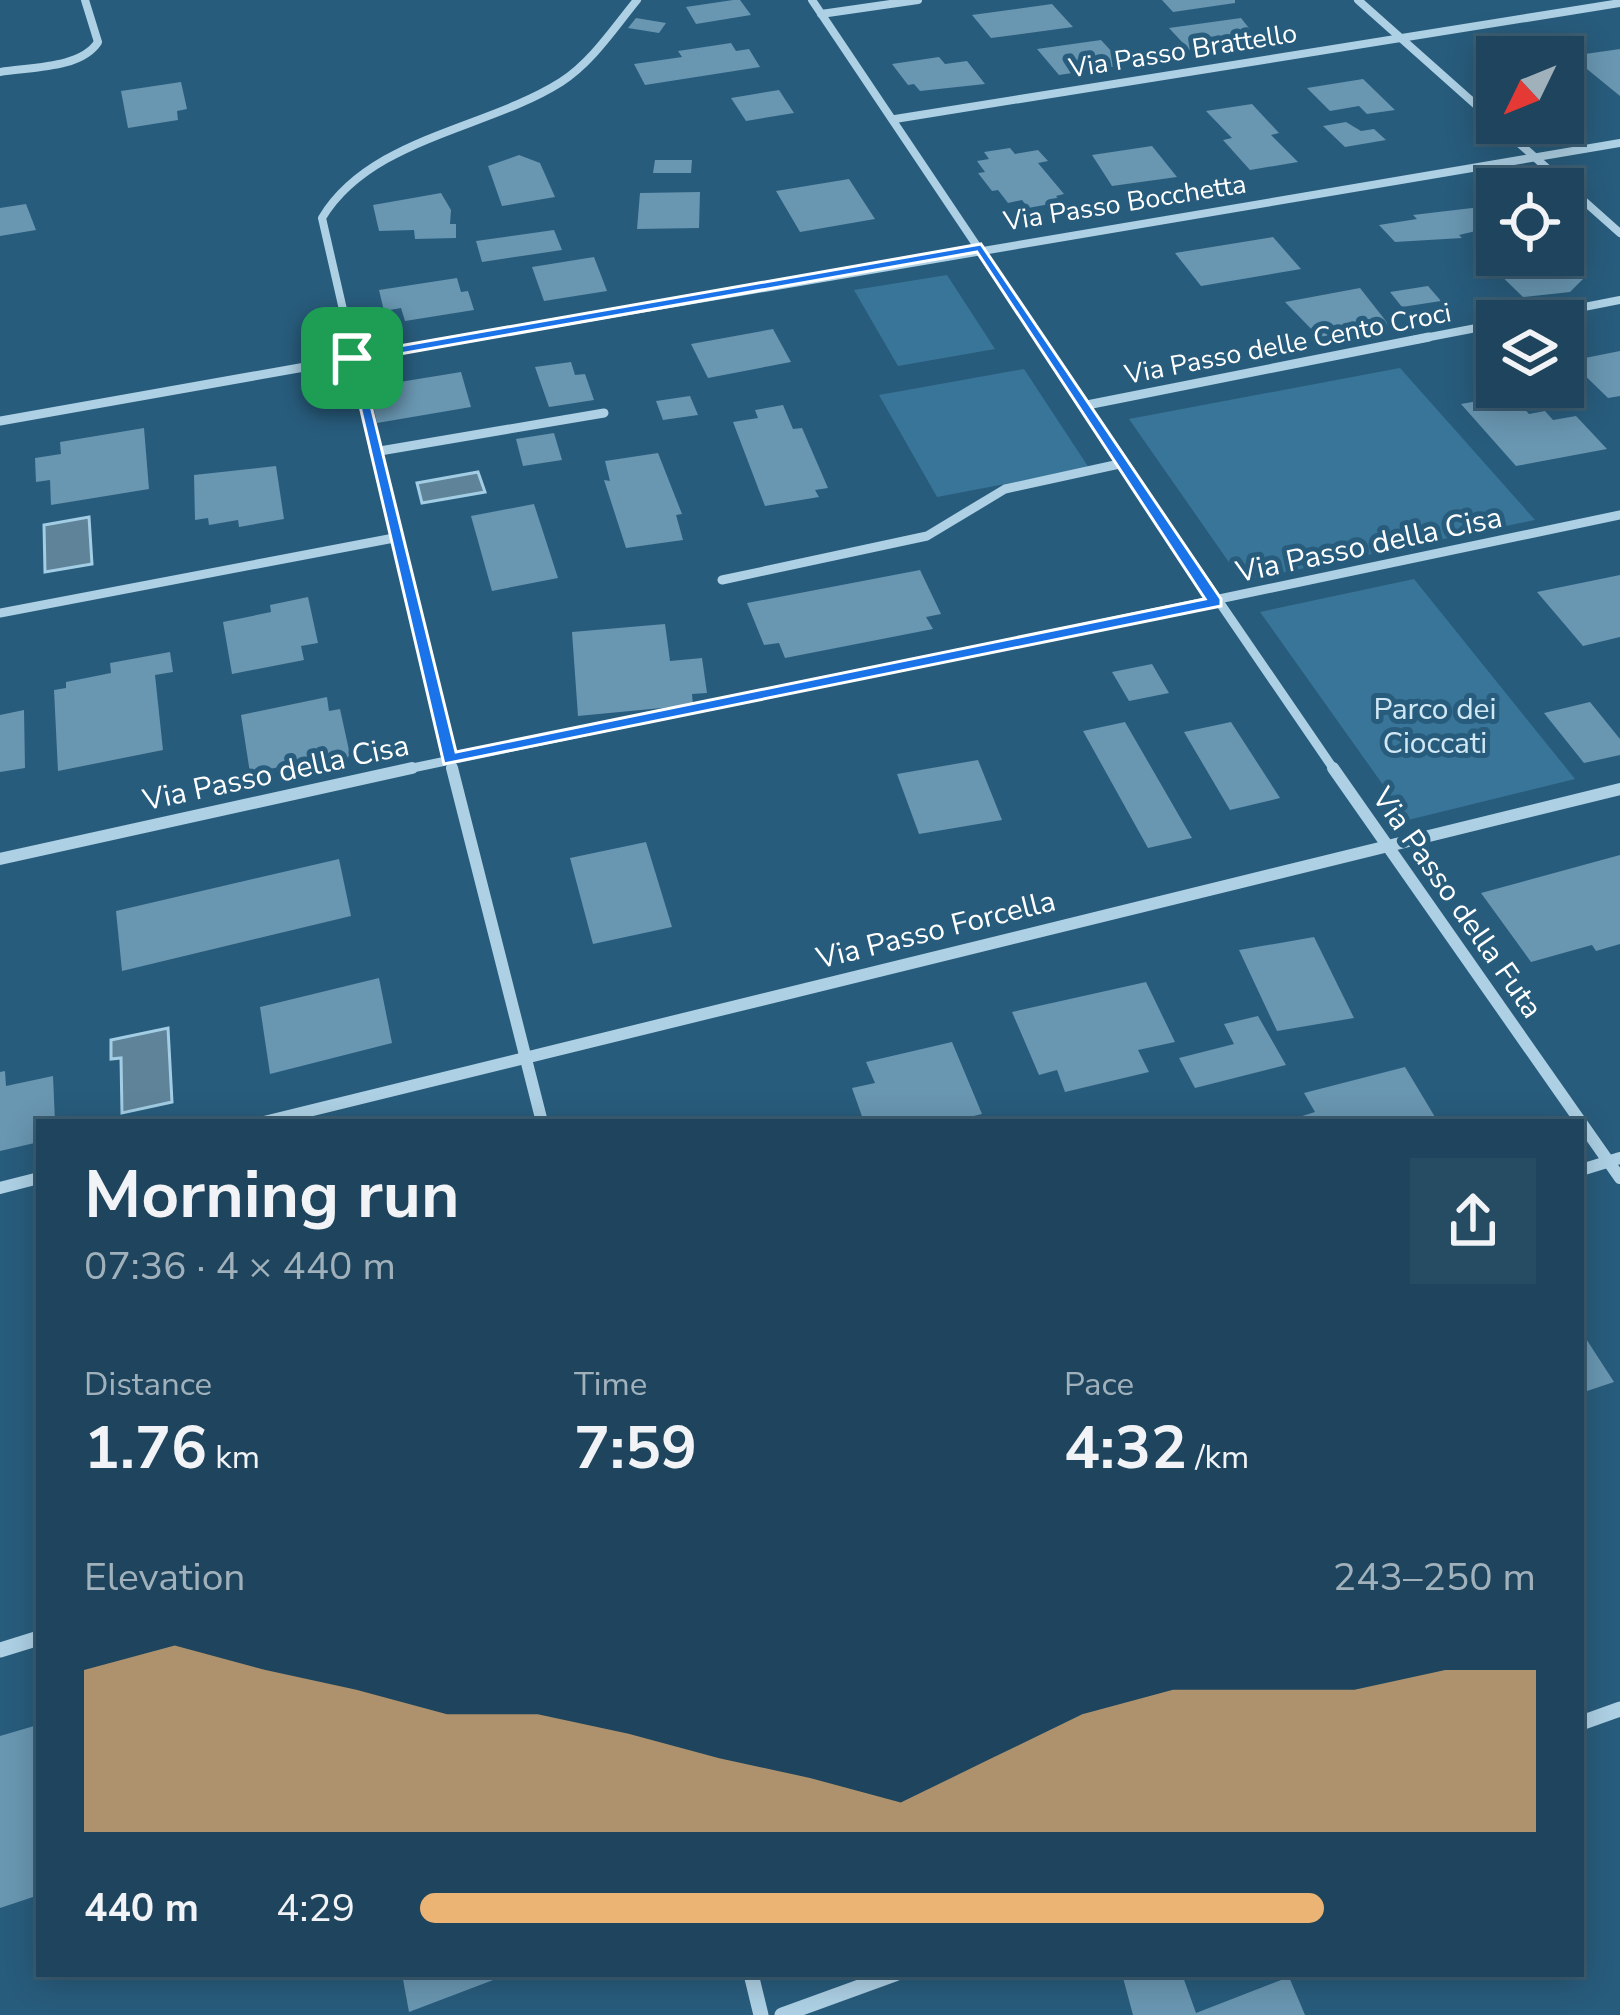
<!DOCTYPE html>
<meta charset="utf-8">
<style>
body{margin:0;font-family:"Nunito Sans",sans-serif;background:#264c63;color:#f1f3f6;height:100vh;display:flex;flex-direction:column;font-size:45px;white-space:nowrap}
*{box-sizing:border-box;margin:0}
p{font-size:39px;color:#a1b1bc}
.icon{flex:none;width:66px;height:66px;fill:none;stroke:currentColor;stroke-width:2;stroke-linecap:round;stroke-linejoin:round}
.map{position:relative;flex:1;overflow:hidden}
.sheet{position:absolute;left:36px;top:1119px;width:1548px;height:858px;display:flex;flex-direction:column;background:#1e455d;border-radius:0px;box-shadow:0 6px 30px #0003,0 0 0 3px #3c5d72}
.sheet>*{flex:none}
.needle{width:78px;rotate:227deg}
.tools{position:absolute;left:1476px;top:36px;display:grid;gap:24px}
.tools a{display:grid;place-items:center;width:108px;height:108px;border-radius:0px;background:#1e455d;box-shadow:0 6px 30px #0003,0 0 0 3px #3c5d72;font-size:60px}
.pin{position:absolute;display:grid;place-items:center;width:102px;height:102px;color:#fff;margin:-51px;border-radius:24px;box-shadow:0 6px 18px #0006}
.round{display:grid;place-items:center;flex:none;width:126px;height:126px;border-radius:0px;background:#264c63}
.summary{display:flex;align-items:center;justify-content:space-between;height:204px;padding:0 48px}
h1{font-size:66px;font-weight:700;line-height:90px}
.metrics{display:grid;grid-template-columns:repeat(3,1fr);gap:18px;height:204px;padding:12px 48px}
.metrics div{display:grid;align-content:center}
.metrics b{font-size:60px;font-weight:700}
.metrics small{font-size:33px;font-weight:400}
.metrics p{font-size:33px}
.chart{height:336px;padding:24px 48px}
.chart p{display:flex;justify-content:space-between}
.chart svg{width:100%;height:216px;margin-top:12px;fill:#ebb374;opacity:.7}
ul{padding:0 48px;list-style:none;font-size:39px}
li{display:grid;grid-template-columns:192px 144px 1fr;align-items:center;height:90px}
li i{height:30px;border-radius:15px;background:#ebb374}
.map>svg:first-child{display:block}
.green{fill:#397598}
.water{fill:#5f8499;stroke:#a2cde4;stroke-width:3}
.building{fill:#6996b1}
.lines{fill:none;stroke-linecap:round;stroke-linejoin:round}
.minor-far3{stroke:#add0e4;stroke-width:8}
.minor-far2{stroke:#add0e4;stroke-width:9}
.minor-far1{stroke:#add0e4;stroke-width:12}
.minor{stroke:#add0e4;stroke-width:15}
.route{fill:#1a73e8;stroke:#fff;stroke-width:3;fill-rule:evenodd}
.labels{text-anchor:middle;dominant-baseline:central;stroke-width:10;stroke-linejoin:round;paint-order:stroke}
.far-street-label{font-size:27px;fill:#fff;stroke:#285c7c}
.street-label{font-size:30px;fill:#fff;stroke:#285c7c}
.park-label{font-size:30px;fill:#d0e7f4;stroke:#285c7c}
</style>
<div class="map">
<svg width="1620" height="2015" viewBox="0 0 1620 2015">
<rect width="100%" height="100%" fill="#285c7c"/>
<g class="green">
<polygon points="947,275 995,349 898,366 854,290"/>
<polygon points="1400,368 1535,520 1242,581 1129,419"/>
<polygon points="1024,369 1089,468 937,497 879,395"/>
<polygon points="1414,579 1575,779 1408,820 1260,612"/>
</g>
<g class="water">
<polygon points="478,472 485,492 422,503 417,483"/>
<polygon points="89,517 92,564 45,572 44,525"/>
<polygon points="168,1028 172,1102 122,1113 121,1058 111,1059 111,1040"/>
</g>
<g class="building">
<polygon points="733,0 740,0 751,15 696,24 686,7"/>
<polygon points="1162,0 1235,0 1235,3 1173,12"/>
<polygon points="1052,4 1073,27 991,38 972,15"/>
<polygon points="636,18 666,23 659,33 628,28"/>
<polygon points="1241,18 1263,46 1195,56 1169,28"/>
<polygon points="1101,40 1124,65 1059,75 1037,49"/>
<polygon points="731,43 736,51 749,49 760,67 645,85 634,64 682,57 678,51"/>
<polygon points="1620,49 1620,96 1571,56"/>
<polygon points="939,57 945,64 967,61 985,84 920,91 914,84 908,85 892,64"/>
<polygon points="1363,79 1395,110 1367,114 1359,106 1330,111 1307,88"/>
<polygon points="181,82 187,109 177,111 178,120 128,128 121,91"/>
<polygon points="779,90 794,113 746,121 731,98"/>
<polygon points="1252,104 1279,133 1271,135 1298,162 1250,170 1223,140 1232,138 1206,111"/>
<polygon points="1346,122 1361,131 1374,129 1386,140 1345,147 1323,126"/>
<polygon points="1152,146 1177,177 1112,186 1092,155"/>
<polygon points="1010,148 1015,154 1038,150 1048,161 1038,163 1064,194 1056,196 1061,202 1028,208 1022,200 1008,203 998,190 992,191 978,173 985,172 977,161 989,159 984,152"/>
<polygon points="519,155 540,163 555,197 502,206 488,166"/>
<polygon points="655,160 692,160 691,173 653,173"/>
<polygon points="849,179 875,219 800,232 776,191"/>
<polygon points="700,192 699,228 637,229 640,193"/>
<polygon points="441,193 451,210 450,224 456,224 456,238 415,239 414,230 379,231 373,205"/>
<polygon points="26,204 36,230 0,236 0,208"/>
<polygon points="1489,206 1497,213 1497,226 1459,235 1462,238 1395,242 1379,225 1417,219 1413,215"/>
<polygon points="554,230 562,250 482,262 476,241"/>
<polygon points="1273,237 1301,269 1201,286 1175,253"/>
<polygon points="594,257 607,291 544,301 532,267"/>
<polygon points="1538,259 1582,267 1584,278 1570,292 1523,297 1491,266"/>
<polygon points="457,278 461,292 468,291 474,310 405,321 401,308 384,311 379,290"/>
<polygon points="1428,286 1441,301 1402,307 1390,292"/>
<polygon points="1360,288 1389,325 1319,337 1285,302"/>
<polygon points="773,329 791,362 708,378 691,344"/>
<polygon points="1620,351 1620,396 1608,398 1570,361"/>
<polygon points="571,362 575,375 585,374 594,400 549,407 535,367"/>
<polygon points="461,372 471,407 377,423 369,387"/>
<polygon points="1512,395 1529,414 1545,411 1553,420 1576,416 1607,449 1516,466 1461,404"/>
<polygon points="690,396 698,415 663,420 656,401"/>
<polygon points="783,405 793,429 802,428 828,488 815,490 819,497 765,506 733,422 758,418 755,410"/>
<polygon points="144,428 149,489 51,505 50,480 36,482 35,458 61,454 60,442"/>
<polygon points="554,433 562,460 523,466 516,439"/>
<polygon points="658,453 682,514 676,515 683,540 626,548 604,480 610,481 605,461"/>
<polygon points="276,466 284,519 239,527 238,520 209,525 208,518 195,520 194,475"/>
<polygon points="534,504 558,578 492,591 471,516"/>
<polygon points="920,570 941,614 926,617 933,629 785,658 779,643 764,645 747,603"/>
<polygon points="1620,575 1620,637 1583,646 1537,592"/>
<polygon points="308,597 318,643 301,646 304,660 232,674 223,622 271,612 270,605"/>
<polygon points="665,624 670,661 702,658 707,693 692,694 693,705 578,716 572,632"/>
<polygon points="170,652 173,672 155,675 163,750 58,771 54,690 66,688 66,682 111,673 110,663"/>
<polygon points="1152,664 1169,693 1129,701 1112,672"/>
<polygon points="327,697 329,711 340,709 350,755 341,763 304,771 303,762 250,773 241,715"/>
<polygon points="1590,702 1620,739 1620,755 1584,763 1544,713"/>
<polygon points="24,710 25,768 0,772 0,715"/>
<polygon points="1125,722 1192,838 1148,848 1083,731"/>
<polygon points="1231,722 1280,798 1230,810 1184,732"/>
<polygon points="978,760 1002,820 919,834 897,774"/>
<polygon points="646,842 672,927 593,944 570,858"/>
<polygon points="1620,855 1620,944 1596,951 1592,945 1531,962 1481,893"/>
<polygon points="339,859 351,916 122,971 116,911"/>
<polygon points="1314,937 1354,1018 1277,1031 1239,950"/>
<polygon points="379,978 392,1043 270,1074 260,1007"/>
<polygon points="1146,982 1175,1042 1138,1050 1149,1072 1065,1092 1057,1070 1039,1075 1012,1012"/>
<polygon points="1258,1016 1286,1065 1195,1088 1179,1058 1234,1044 1224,1024"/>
<polygon points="952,1042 982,1114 949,1122 864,1122 852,1088 875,1083 866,1062"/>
<polygon points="1405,1067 1438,1122 1283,1122 1315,1112 1304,1093"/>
<polygon points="5,1071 6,1086 53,1076 55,1122 39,1122 39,1142 0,1151 0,1072"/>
<polygon points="1581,1331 1614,1382 1581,1393"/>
<polygon points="34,1726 39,1895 0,1908 0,1736"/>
<polygon points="402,1974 509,1974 409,2012"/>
<polygon points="1122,1974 1182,1974 1196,2013 1289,1977 1305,2015 1133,2015"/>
</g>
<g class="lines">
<g class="minor-far3">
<polyline points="812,0 1040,340"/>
<polyline points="1358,0 1620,233"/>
<polyline points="821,14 918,0"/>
<path d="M0,72c29,-5 81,-3 98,-30l-13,-42"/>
<polyline points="895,119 1620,3"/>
<polyline points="1513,321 1620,300"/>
<path d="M350,340l-28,-122c48,-80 165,-89 239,-136 31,-20 53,-54 76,-82"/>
<polyline points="457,340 1620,143"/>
<polyline points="1414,340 1497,324"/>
</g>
<g class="minor-far2">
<polyline points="349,337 453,771"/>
<polyline points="1038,337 1335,771"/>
<polyline points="1087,405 1429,337"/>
<polyline points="0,421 474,337"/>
<polyline points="374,452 604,413"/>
<polyline points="722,580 927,536 1005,489 1124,463"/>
<polyline points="0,613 394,538"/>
<polyline points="398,771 1620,515"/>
</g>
<g class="minor-far1">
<polyline points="452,768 542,1122"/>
<polyline points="1333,768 1620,1178"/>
<polyline points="0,859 412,768"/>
<polyline points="264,1122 1620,789"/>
<polyline points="1581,1170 1620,1158"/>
<polyline points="0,1188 39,1178"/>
</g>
<g class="minor">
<polyline points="0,1650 39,1638"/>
<polyline points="1581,1723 1620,1709"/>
<polyline points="751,1974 761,2015"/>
<polyline points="782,2015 895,1974"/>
</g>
</g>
<path class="route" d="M981,244l240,355v7l-777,158 -96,-409zM977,252l228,347 -749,153 -96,-391z"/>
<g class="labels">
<g class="far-street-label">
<text transform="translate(1183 51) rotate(-9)">Via Passo Brattello</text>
<text transform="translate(1125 203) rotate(-9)">Via Passo Bocchetta</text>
<text transform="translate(1288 344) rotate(-11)">Via Passo delle Cento Croci</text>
</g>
<g class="street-label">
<text transform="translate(1369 545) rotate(-12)">Via Passo della Cisa</text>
<text transform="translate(276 773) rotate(-12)">Via Passo della Cisa</text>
<text transform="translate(1457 903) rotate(55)">Via Passo della Futa</text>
<text transform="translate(936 930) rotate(-14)">Via Passo Forcella</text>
</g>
<g class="park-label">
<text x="1435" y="709">Parco dei<tspan x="1435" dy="34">Cioccati</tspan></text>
</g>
</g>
</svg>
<div class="tools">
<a><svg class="needle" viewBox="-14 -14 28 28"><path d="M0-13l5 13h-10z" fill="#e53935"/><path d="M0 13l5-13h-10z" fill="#a1b1bc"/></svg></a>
<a><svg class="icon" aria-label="locate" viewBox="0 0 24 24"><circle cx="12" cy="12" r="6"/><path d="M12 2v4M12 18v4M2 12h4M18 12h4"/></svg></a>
<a><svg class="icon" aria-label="layers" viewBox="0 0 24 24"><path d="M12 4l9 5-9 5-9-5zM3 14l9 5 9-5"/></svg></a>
</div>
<div class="pin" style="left:352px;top:358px;background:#1e9e55"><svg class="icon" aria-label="arrive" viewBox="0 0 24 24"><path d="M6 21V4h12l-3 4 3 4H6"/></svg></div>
<section class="sheet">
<div class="summary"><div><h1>Morning run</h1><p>07:36 · 4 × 440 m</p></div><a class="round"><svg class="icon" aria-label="share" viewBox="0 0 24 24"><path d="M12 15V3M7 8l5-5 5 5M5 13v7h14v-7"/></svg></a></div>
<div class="metrics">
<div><p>Distance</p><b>1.76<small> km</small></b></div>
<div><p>Time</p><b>7:59</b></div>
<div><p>Pace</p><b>4:32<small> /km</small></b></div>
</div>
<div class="chart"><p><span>Elevation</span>243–250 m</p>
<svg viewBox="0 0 160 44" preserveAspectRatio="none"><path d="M0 44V11L10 6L20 11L30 15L40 20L50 20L60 24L70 29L80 33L90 38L100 29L110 20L120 15L130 15L140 15L150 11L160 11V44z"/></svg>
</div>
<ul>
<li><b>440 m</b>4:29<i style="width:81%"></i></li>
</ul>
</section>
</div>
